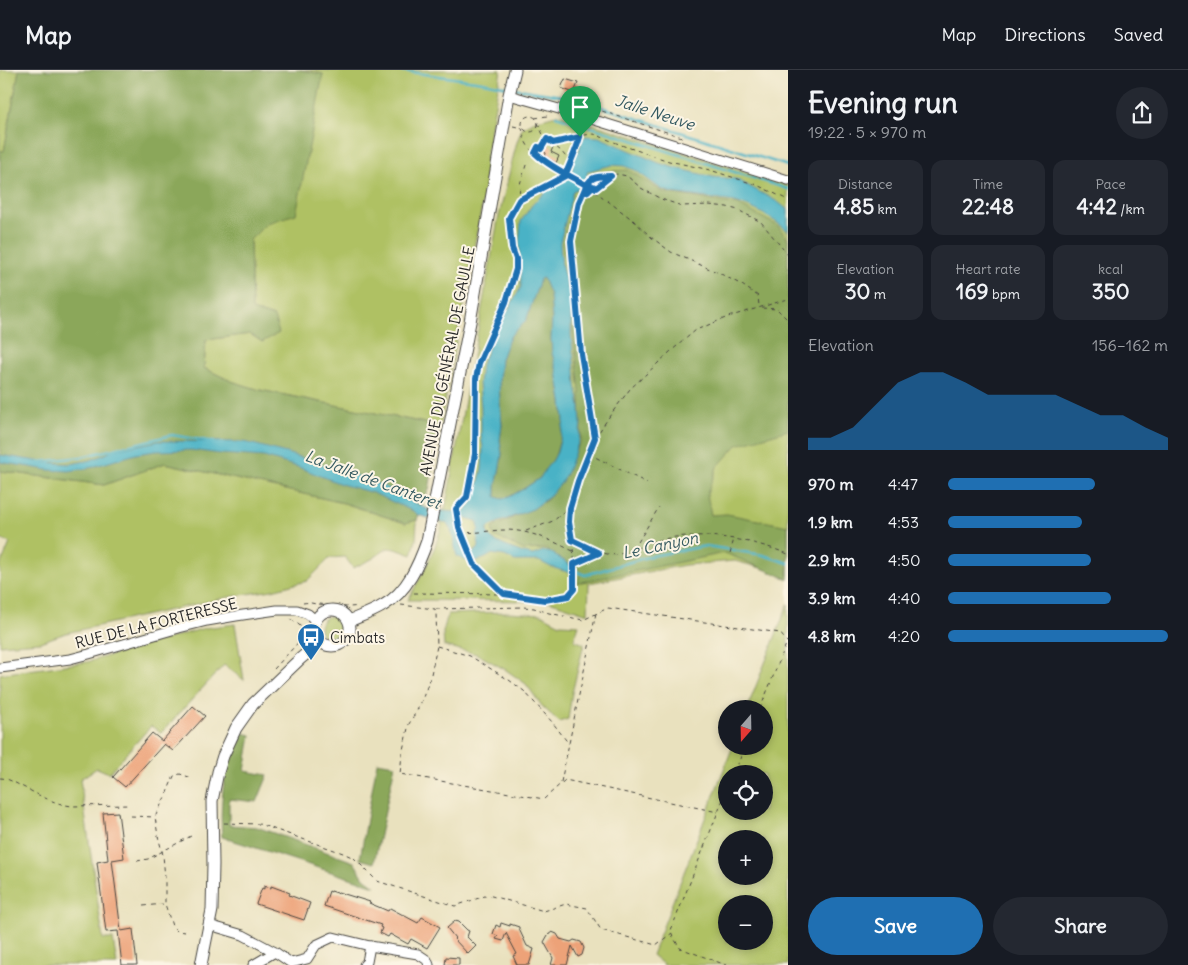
<!DOCTYPE html>
<meta charset="utf-8">
<style>
body{margin:0;font-family:Delius,sans-serif;background:#242831;color:#f1f3f6;height:100vh;display:flex;flex-direction:column;font-size:19px;white-space:nowrap}
*{box-sizing:border-box;margin:0}
p{font-size:16px;color:#9ea1a6}
.icon{flex:none;width:28px;height:28px;fill:none;stroke:currentColor;stroke-width:2;stroke-linecap:round;stroke-linejoin:round}
.map{position:relative;flex:1;overflow:hidden}
.panel{display:flex;flex-direction:column;background:#171b24;width:400px}
.panel>*{flex:none}
.needle{width:32px;rotate:200deg}
.buttons{position:absolute;left:718px;top:630px;display:grid;gap:10px}
.buttons a{display:grid;place-items:center;width:55px;height:55px;border-radius:50%;background:#171b24;box-shadow:0 2px 8px #0003;font-size:25px}
.pin{position:absolute;display:grid;place-items:center;width:42px;height:42px;color:#fff;margin:-51px -21px;border-radius:50% 50% 50% 0;rotate:-45deg;box-shadow:0 0 5px #0007}
.pin .icon{rotate:45deg}
.round{display:grid;place-items:center;flex:none;width:52px;height:52px;border-radius:26px;background:#242831}
.headline{display:flex;align-items:center;justify-content:space-between;height:85px;padding:0 20px}
h1{font-size:28px;font-weight:800;line-height:38px}
.stats{display:grid;grid-template-columns:repeat(3,1fr);gap:8px;height:85px;padding:5px 20px}
.stats div{display:grid;align-content:center;border-radius:12px;background:#242831;text-align:center}
.stats b{font-size:21px;font-weight:800}
.stats small{font-size:14px;font-weight:400}
.stats p{font-size:14px}
.chart{height:140px;padding:10px 20px}
.chart p{display:flex;justify-content:space-between}
.chart svg{width:100%;height:90px;margin-top:5px;fill:#1f6fb2;opacity:.7}
.cta{display:flex;gap:10px;margin-top:auto;padding:10px 20px}
.cta a{flex:1;height:58px;border-radius:30px;background:#1f6fb2;color:#fff;font-size:20px;font-weight:800;line-height:58px;text-align:center}
.cta a+a{background:#242831;color:#f1f3f6}
ul{padding:0 20px;list-style:none;font-size:16px}
li{display:grid;grid-template-columns:80px 60px 1fr;align-items:center;height:38px}
li i{height:12px;border-radius:6px;background:#1f6fb2}
header{display:flex;align-items:center;gap:30px;box-sizing:border-box;height:70px;padding:0 25px;background:#171b24;border-bottom:1px solid #363941}
header strong{font-size:24px}
nav{display:flex;gap:28px;margin-inline-start:auto;font-size:18px}
main{display:flex;flex:1;min-height:0}
.map>svg:first-child{display:block}
.green{fill:#afc164;stroke:#6d7648;fill-rule:evenodd}
.forest{fill:#8ba75a;stroke:#5b6942}
.water{fill:#48b2c6;stroke:#3a6e78;fill-rule:evenodd}
.lines{fill:none;stroke-linecap:round;stroke-linejoin:round}
.stream{stroke:#48b2c6;stroke-width:2.5}
.building{fill:#eda278}
.minor-casing{stroke:#484641;stroke-width:11}
.major-casing{stroke:#484641;stroke-width:13}
.path{stroke:#484641;stroke-width:1;stroke-dasharray:4 4;stroke-linecap:butt}
.minor{stroke:#fff;stroke-width:9}
.major{stroke:#fff;stroke-width:11}
.path-bridge{stroke:#484641;stroke-width:1;stroke-dasharray:4 4;stroke-linecap:butt}
.route-casing{stroke:#fff;stroke-width:10}
.route{stroke:#1f6fb2;stroke-width:6}
.labels{text-anchor:middle;dominant-baseline:central;stroke-width:4;stroke-linejoin:round;paint-order:stroke}
.street-label{font-size:15px;fill:#2b2b2b;stroke:#fcf5e5}
.poi-label{font-size:15px;fill:#2b2b2b;stroke:#fcf5e5;text-anchor:start}
.water-label{font-size:16px;font-style:italic;fill:#355a61;stroke:#fcf5e5}
</style>
<header>
<strong>Map</strong>
<nav><a>Map</a><a>Directions</a><a>Saved</a></nav>
</header>
<main>
<div class="map">
<svg width="788" height="895" viewBox="0 0 788 895">
<rect width="100%" height="100%" fill="#fcf5e5"/>
<filter id="ink" filterUnits="userSpaceOnUse"><feTurbulence type="fractalNoise" baseFrequency=".02" numOctaves="2"/><feDisplacementMap in="SourceGraphic" scale="10" xChannelSelector="R" yChannelSelector="G"/><feConvolveMatrix kernelMatrix="1 2 1 2 8 2 1 2 1" color-interpolation-filters="sRGB"/></filter>
<filter id="wash" filterUnits="userSpaceOnUse"><feTurbulence type="fractalNoise" baseFrequency=".0096" numOctaves="4" result="noise"/><feDisplacementMap in="SourceGraphic" scale="20" xChannelSelector="R" yChannelSelector="G"/><feGaussianBlur stdDeviation="1.12" result="paint"/><feColorMatrix in="noise" values="0 0 0 0 0 0 0 0 0 0 0 0 0 0 0 0 0 1.4 0 .05"/><feComposite in="paint" operator="in"/></filter>
<g filter="url(#wash)">
<rect width="100%" height="100%" fill="#e9e1be"/>
<g class="green">
<polygon points="0,0 19,0 4,82 0,81"/>
<polygon points="300,0 501,0 486,87 485,120 440,356 260,320 231,311 204,298 206,270 250,264 274,247 252,240 250,170 267,153 323,4"/>
<polygon points="560,44 788,115 788,506 772,501 735,491 685,495 589,513 588,544 546,530 542,531 408,530 427,495 436,474 442,455 440,452 442,440 445,440 498,150 516,75 522,58 537,50"/>
<polygon points="165,393 344,433 405,453 417,450 416,470 412,485 396,479 388,478 372,489 353,498 345,487 330,488 307,511 272,520 229,527 66,563 40,572 0,575 0,496 10,473 0,469 0,401 104,415"/>
<path d="M788,534v361h-124l-12,-10 81,-209h31v-37h-17zM726,704h38v37h-38zM726,769h38v37h-38zM726,834h38v37h-38z"/>
<polygon points="506,542 541,544 560,554 579,555 574,570 584,574 572,623 568,649 559,652 542,636 526,614 506,600 477,584 444,576 443,562 448,544"/>
<circle cx="332" cy="558" r="12"/>
<polygon points="235,554 244,610 224,595 161,663 151,656 109,703 97,698 80,709 103,869 113,869 117,895 0,895 0,604 87,592 205,558"/>
</g>
<g class="forest">
<polygon points="19,0 300,0 323,4 296,144 267,153 250,170 252,240 274,247 279,263 262,272 250,264 206,270 204,298 231,311 260,320 440,356 429,420 423,430 417,450 405,453 344,433 165,393 104,415 0,401 0,81 4,81"/>
<polygon points="628,100 663,122 739,135 778,156 788,169 788,360 737,375 717,397 707,424 711,445 727,444 788,456 788,509 725,483 577,513 581,501 545,479 524,480 494,466 492,458 547,430 581,371 580,322 563,173 576,124 592,102"/>
<polygon points="543,208 550,225 552,248 551,269 552,283 557,301 562,332 564,350 561,366 555,387 540,408 525,418 509,427 502,429 496,427 496,417 501,391 502,384 500,370 502,355 500,333 499,309 501,289 505,278 511,265 527,248 540,209"/>
<path d="M243,663l8,2 -6,36 23,4 -11,27 -28,-3v26l28,2 97,35 10,16 11,8 -153,-49c-2,-27 0,-54 8,-79 3,-9 9,-17 13,-25z"/>
<polygon points="377,692 395,695 374,793 360,789"/>
</g>
<path class="water" d="M585,66l14,1 60,26 13,4 41,10 23,2 42,23 10,8v21c-16,-13 -33,-23 -53,-29l-63,-9 -11,-4 -26,-19 -11,-4 -12,-1 -24,6c-3,11 -4,15 -15,20l-13,52 2,24 7,25 2,15v28l4,35 1,15 4,22 1,16 -2,18 -12,31 -6,11 -11,13 -17,13 -34,13 -10,5 -2,4 2,5 4,4 10,5 20,8 10,2 10,-4 9,2 23,15 2,7 -26,-8 -12,-6h-24l-10,-5 -13,-2c-11,8 -24,10 -35,2 -4,-11 -2,-24 -11,-33l-28,-8 -3,-3 -42,-19 -32,-9 -43,-17 -34,-10 -43,-3 -30,-4 -35,1 -20,3 -47,14 -20,3 -21,-1 -48,-8v-7l43,7 28,2 20,-4 15,-6 7,-4 45,-9 85,1 10,2 33,9 70,22 30,12 43,23 28,2 7,-1 7,-7 4,-8 7,-27 1,-21 -2,-12v-29l-2,-24 2,-19 16,-35 13,-23 11,-19 -2,-45 2,-21 11,-16 14,-14 23,-13 3,-7 1,-11 6,-10 3,-10zM543,208l7,17 2,23 -1,21 1,14 5,18 5,30 2,19 -3,16 -4,16 -4,8 -7,8 -6,10 -15,10 -16,9 -7,2 -6,-2v-10l5,-26 1,-7 -2,-14 2,-15 -2,-22 -1,-24 2,-20 4,-11 6,-13 13,-12 3,-5 13,-39zM462,447l15,4 2,7 -2,6 2,12 -1,3 -9,6 -3,-1 -4,-5 -5,-26z"/>
<g class="lines">
<g class="stream">
<polyline points="395,0 483,12 508,17"/>
<polyline points="513,18 573,28 788,96"/>
<polyline points="556,46 788,119"/>
<polyline points="39,392 81,387 172,365 214,372"/>
<polyline points="573,500 585,505 651,486 706,476 763,485 788,493"/>
</g>
</g>
<g id="blocks">
<g class="building">
<polygon points="565,9 578,13 574,23 561,18"/>
<polygon points="546,73 553,77 551,82 559,86 556,93 545,87 546,83 542,80"/>
<polygon points="193,636 205,646 173,681 164,674 125,717 113,707 152,663 162,671"/>
<polygon points="118,742 124,788 112,790 121,861 133,859 137,895 122,895 118,861 106,862 97,792 108,790 103,743"/>
<polygon points="264,816 271,818 271,816 290,823 289,825 310,833 304,850 256,834 262,818 264,819"/>
<polygon points="329,821 331,822 331,821 337,823 338,822 370,832 369,833 388,841 390,838 418,853 422,847 440,857 427,878 411,869 408,874 390,864 388,867 380,863 382,858 380,857 381,855 324,836"/>
<polygon points="455,851 459,852 467,860 469,861 467,867 476,876 468,884 454,869 455,868 447,858"/>
<polygon points="501,853 510,856 510,854 519,857 519,859 527,876 534,879 529,895 517,895 513,886 517,884 506,863 503,871 496,869 498,866 493,864 496,855 500,857"/>
<polygon points="552,862 557,864 560,869 571,872 574,870 581,872 584,878 582,885 578,887 572,876 567,895 551,895 553,888 544,872 548,865"/>
<polygon points="446,887 459,888 459,895 445,895"/>
</g>
</g>
</g>
<g filter="url(#ink)">
<use href="#blocks" fill-opacity="0" stroke="#484641" stroke-width="1"/>
<g class="lines">
<g class="minor-casing">
<g id="minor">
<polyline points="509,25 559,39 788,110"/>
<polyline points="0,598 70,589 89,584 179,558 207,551 236,546 277,540 297,540 308,544 316,551"/>
<polyline points="209,855 243,865 275,882 291,893 307,889 316,875 333,867 370,876 418,884 427,890 429,895"/>
<polyline points="253,895 275,882"/>
<polyline points="364,895 367,892 370,876"/>
</g>
</g>
<g class="major-casing">
<g id="major">
<circle cx="332" cy="558" r="18"/>
<path d="M349,551c12,-5 24,-9 35,-16 23,-13 35,-41 43,-64l43,-219 39,-227 6,-25"/>
<polyline points="201,895 212,840 213,794 212,731 218,702 223,686 236,658 253,634 300,589 320,572"/>
</g>
</g>
<g class="path">
<polyline points="573,34 574,32 685,68"/>
<circle cx="530" cy="54" r="8"/>
<polyline points="535,48 547,46"/>
<polyline points="538,53 544,67 561,81 570,92"/>
<path d="M513,56l9,2c1,4 1,8 3,12 4,12 22,23 32,30"/>
<polyline points="553,73 570,70 585,65 594,64 624,76 669,91 710,100 757,115 788,130"/>
<polyline points="535,82 539,77 541,79 547,69"/>
<polyline points="588,116 633,150 651,167 671,182 719,203 742,215 758,226 759,236"/>
<polyline points="583,123 588,121 593,116 596,118 610,107"/>
<polyline points="519,130 520,114 527,92"/>
<polyline points="762,238 777,239 787,249 788,252"/>
<polyline points="595,368 581,284 571,171 579,132 589,111 594,107 599,106 611,106 617,104 627,106 641,118 661,129 682,136 709,135 727,137 738,140 761,152 788,185"/>
<polyline points="589,384 647,413"/>
<polyline points="526,461 553,451 568,439"/>
<path d="M461,462c14,2 29,-2 44,-2 24,0 46,10 68,21"/>
<polyline points="572,470 598,482"/>
<polyline points="634,479 659,437"/>
<polyline points="730,483 734,469"/>
<path d="M575,494c6,-3 19,-11 25,-11 6,0 12,3 19,1 14,-2 26,-11 40,-14 41,-10 91,-1 129,14"/>
<polyline points="414,523 504,524 545,530 568,526 574,519 575,494 572,470 569,452 570,438 578,411 588,383 595,368 611,344 630,319 671,281 696,260 728,247 788,229"/>
<polyline points="504,523 474,493 459,457 456,439 467,427 475,384 476,309 479,293 506,232 516,199 516,189 512,178 509,148 519,130 565,106 575,82 580,67"/>
<path d="M303,533c5,-1 8,0 13,1 14,0 28,5 42,2"/>
<polyline points="401,535 435,539 436,543 437,576 430,609 420,635 409,654 402,684 400,704 544,729 565,710 718,742"/>
<polyline points="436,539 523,537 534,538 549,543 583,550 608,538 780,563 787,572"/>
<polyline points="437,576 470,586 509,610 524,621 553,653 569,674"/>
<path d="M274,599l31,-34c-1,-8 -8,-12 -15,-16"/>
<polyline points="760,639 787,572 788,571"/>
<polyline points="734,704 745,676"/>
<path d="M0,708c8,0 15,5 23,9 16,8 31,17 49,19l58,-1"/>
<polyline points="561,712 596,543"/>
<polyline points="726,722 671,860 673,867 680,878 726,895"/>
<polyline points="131,746 155,747"/>
<polyline points="224,753 259,754 343,783 354,788 377,811 455,836 488,825 544,841 566,834 587,838 601,860 656,875 672,863"/>
<polyline points="137,791 148,789 191,766"/>
<polyline points="143,836 164,834"/>
<polyline points="185,862 177,861 172,856 165,834 165,808 163,785 158,766 155,747 166,725 174,706 180,704 192,708"/>
</g>
<use href="#minor" class="minor"/>
<use href="#major" class="major"/>
<polyline class="path-bridge" points="557,100 588,116"/>
</g>
</g>
<g class="lines" filter="url(#ink)">
<g class="route-casing">
<path id="route" d="M580,67c-4,14 -10,26 -15,39l-46,24 -10,18 3,30 4,11v10l-10,33 -27,61 -3,16 -1,75 -8,43 -11,12 3,18 15,37 30,30 41,6 23,-4 6,-7v-25l25,-11 -27,-13 -3,-18 1,-14 8,-27 17,-43 -14,-84 -10,-113 8,-39 4,-9c4,-2 6,-3 10,-7l3,2 15,-12c-17,0 -22,1 -28,17l5,-2 3,-3 -3,-2c-18,-10 -38,-19 -53,-33l3,-6 3,2 6,-10 6,4 27,-6"/>
</g>
<use href="#route" class="route"/>
</g>
<defs>
<g id="bus-pin" transform="scale(1.4375)"><path d="M0 17L-7.5 6A9.5 9.5 0 1 1 7.5 6Z" fill="#1f6fb2" stroke="#fcf5e5"/><path d="M-5-6H5V4H4V6H2V4H-2V6H-4V4H-5ZM-3.5-4V0h7V-4ZM-3.5 1.2v1.5H-2V1.2ZM2 1.2v1.5H3.5V1.2Z" fill="#fff"/></g>
</defs>
<g fill-rule="evenodd">
<use href="#bus-pin" x="311" y="567"/>
</g>
<g class="labels">
<g class="street-label">
<text transform="translate(447 291) rotate(-79)">AVENUE DU GÉNÉRAL DE GAULLE</text>
<text transform="translate(156 553) rotate(-14)">RUE DE LA FORTERESSE</text>
</g>
<g class="poi-label">
<text x="330" y="567">Cimbats</text>
</g>
<g class="water-label">
<text transform="translate(655 42) rotate(18)">Jalle Neuve</text>
<text transform="translate(373 409) rotate(20)">La Jalle de Canteret</text>
<text transform="translate(660 475) rotate(-12)">Le Canyon</text>
</g>
</g>
</svg>
<div class="buttons">
<a><svg class="needle" viewBox="-14 -14 28 28"><path d="M0-13l5 13h-10z" fill="#e53935"/><path d="M0 13l5-13h-10z" fill="#9ea1a6"/></svg></a>
<a><svg class="icon" aria-label="locate" viewBox="0 0 24 24"><circle cx="12" cy="12" r="6"/><path d="M12 2v4M12 18v4M2 12h4M18 12h4"/></svg></a>
<a>+</a>
<a>−</a>
</div>
<div class="pin" style="left:580px;top:67px;background:#1e9e55"><svg class="icon" aria-label="arrive" viewBox="0 0 24 24"><path d="M6 21V4h12l-3 4 3 4H6"/></svg></div>
</div>
<section class="panel">
<div class="headline"><div><h1>Evening run</h1><p>19:22 · 5 × 970 m</p></div><a class="round"><svg class="icon" aria-label="share" viewBox="0 0 24 24"><path d="M12 15V3M7 8l5-5 5 5M5 13v7h14v-7"/></svg></a></div>
<div class="stats">
<div><p>Distance</p><b>4.85<small> km</small></b></div>
<div><p>Time</p><b>22:48</b></div>
<div><p>Pace</p><b>4:42<small> /km</small></b></div>
</div>
<div class="stats">
<div><p>Elevation</p><b>30<small> m</small></b></div>
<div><p>Heart rate</p><b>169<small> bpm</small></b></div>
<div><p>kcal</p><b>350</b></div>
</div>
<div class="chart"><p><span>Elevation</span>156–162 m</p>
<svg viewBox="0 0 160 44" preserveAspectRatio="none"><path d="M0 44V38L10 38L20 33L30 22L40 11L50 6L60 6L70 11L80 17L90 17L100 17L110 17L120 22L130 27L140 27L150 33L160 38V44z"/></svg>
</div>
<ul>
<li><b>970 m</b>4:47<i style="width:67%"></i></li>
<li><b>1.9 km</b>4:53<i style="width:61%"></i></li>
<li><b>2.9 km</b>4:50<i style="width:65%"></i></li>
<li><b>3.9 km</b>4:40<i style="width:74%"></i></li>
<li><b>4.8 km</b>4:20<i style="width:100%"></i></li>
</ul>
<div class="cta"><a>Save</a><a>Share</a></div>
</section>
</main>
